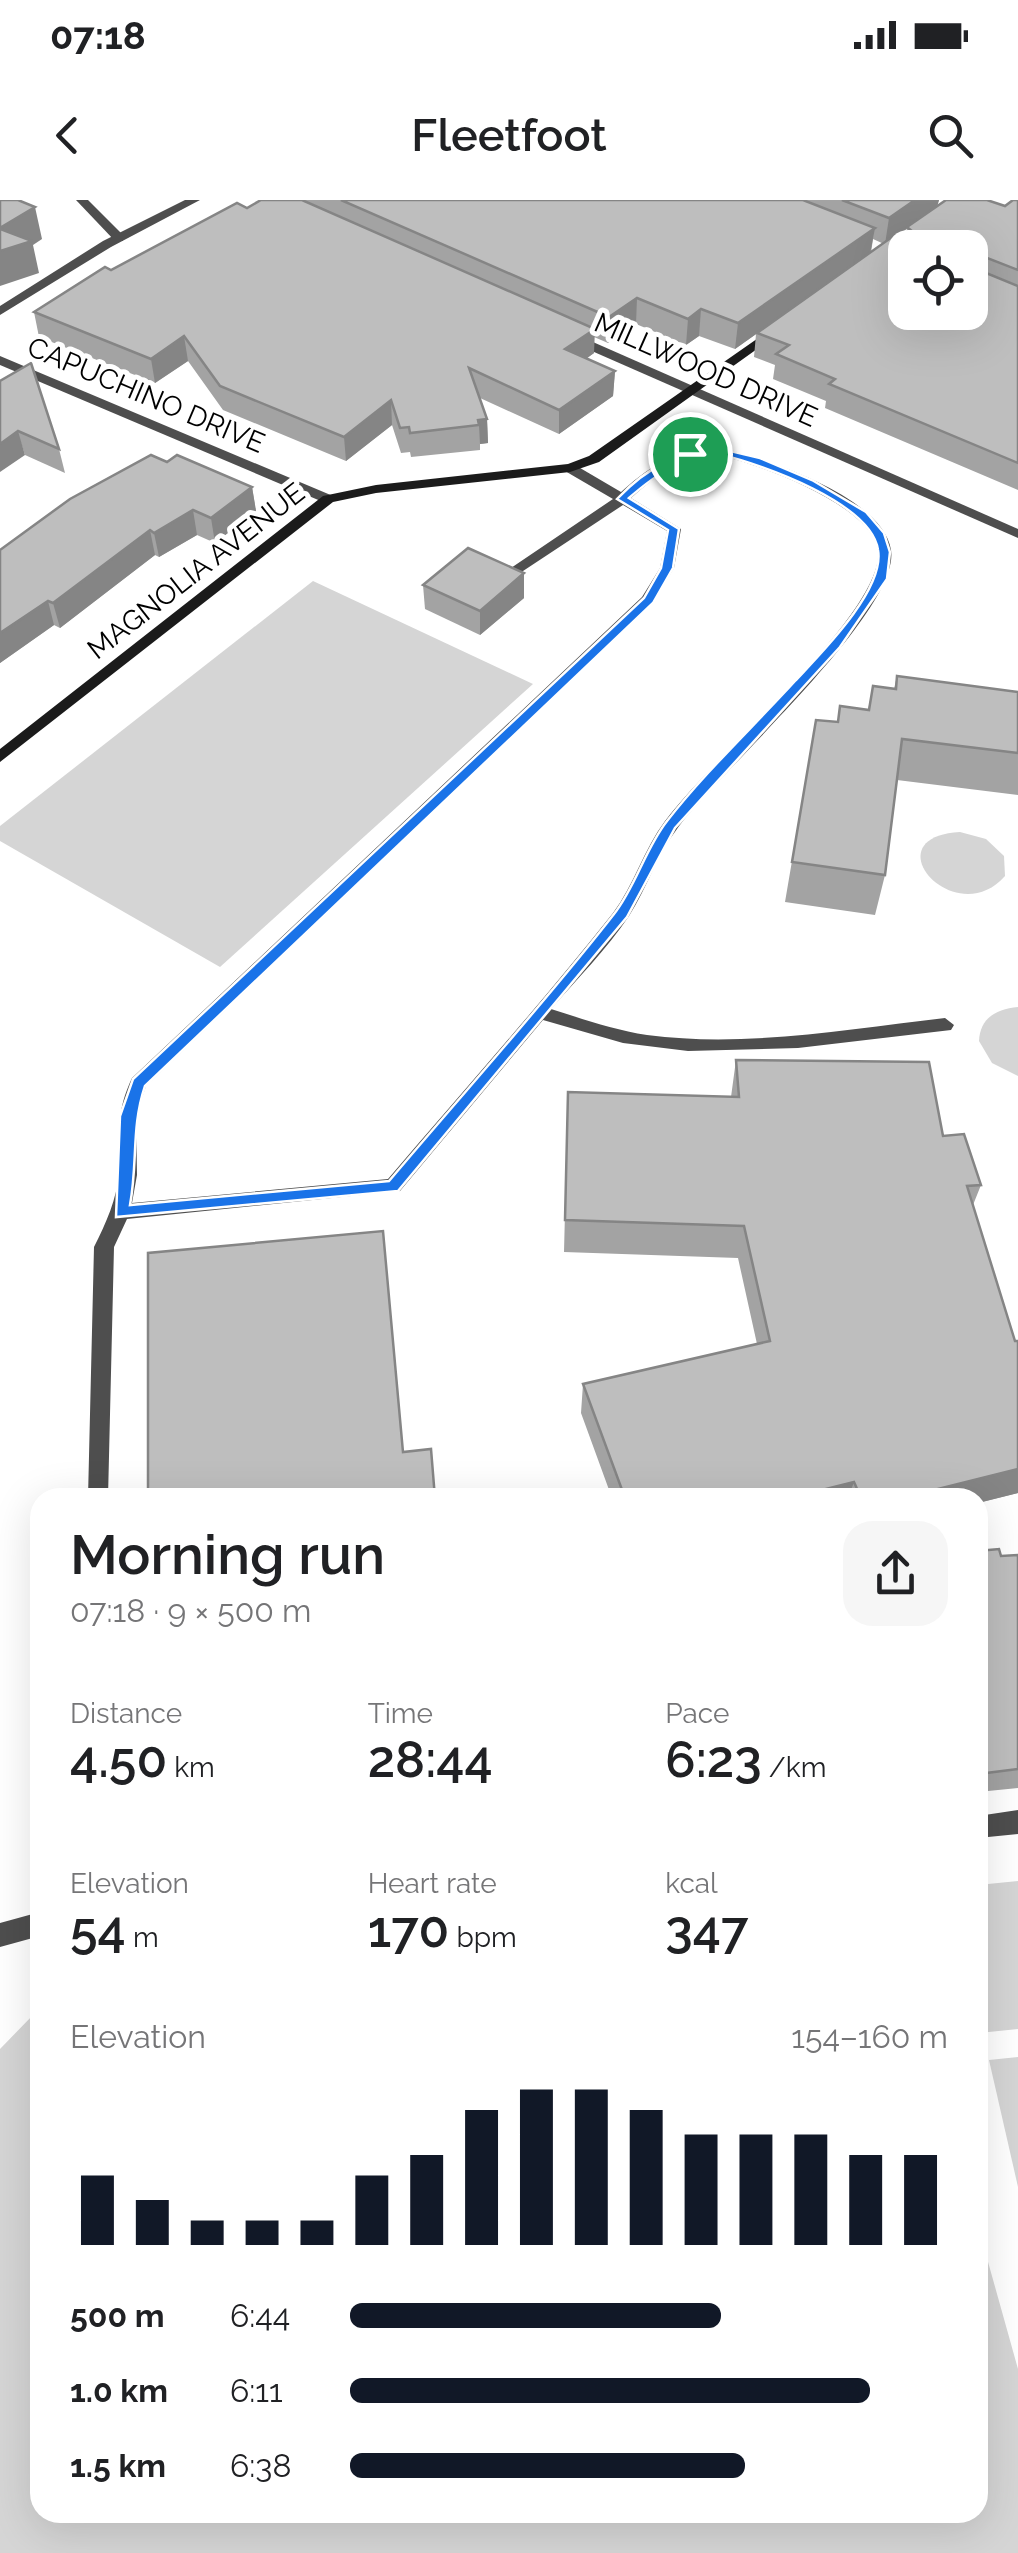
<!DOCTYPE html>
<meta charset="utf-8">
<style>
body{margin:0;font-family:Raleway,sans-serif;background:#f6f6f6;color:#202124;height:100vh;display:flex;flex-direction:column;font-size:38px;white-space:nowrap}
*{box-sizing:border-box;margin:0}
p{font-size:32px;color:#757577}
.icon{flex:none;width:55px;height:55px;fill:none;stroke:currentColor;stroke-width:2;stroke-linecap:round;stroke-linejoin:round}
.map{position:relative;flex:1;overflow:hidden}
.details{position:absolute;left:30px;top:1288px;width:958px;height:1035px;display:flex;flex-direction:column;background:#fff;border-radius:30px;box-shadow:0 10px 40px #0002}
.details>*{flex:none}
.fabs{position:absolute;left:888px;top:30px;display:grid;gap:20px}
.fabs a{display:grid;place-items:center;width:100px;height:100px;border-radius:20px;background:#fff;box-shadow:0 10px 40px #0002;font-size:50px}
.pin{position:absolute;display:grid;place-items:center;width:85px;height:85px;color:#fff;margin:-42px;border:5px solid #fff;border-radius:50%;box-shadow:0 2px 10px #0007}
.round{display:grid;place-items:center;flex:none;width:105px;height:105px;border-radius:30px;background:#f6f6f6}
.summary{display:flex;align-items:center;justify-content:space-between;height:170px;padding:0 40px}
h1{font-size:55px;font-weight:600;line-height:75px}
.metrics{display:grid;grid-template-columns:repeat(3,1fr);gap:15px;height:170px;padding:10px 40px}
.metrics div{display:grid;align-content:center}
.metrics b{font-size:50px;font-weight:600}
.metrics small{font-size:28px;font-weight:400}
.metrics p{font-size:28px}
.chart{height:280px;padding:20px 40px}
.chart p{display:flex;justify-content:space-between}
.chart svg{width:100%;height:180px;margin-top:10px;stroke:#111827;stroke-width:6}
ul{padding:0 40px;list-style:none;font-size:32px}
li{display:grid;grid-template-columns:160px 120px 1fr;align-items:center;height:75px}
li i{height:25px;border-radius:12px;background:#111827}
.status{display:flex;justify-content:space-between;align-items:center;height:70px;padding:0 50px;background:#fff;direction:ltr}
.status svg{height:28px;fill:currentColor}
header{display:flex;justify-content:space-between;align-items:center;height:130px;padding:0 40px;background:#fff;font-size:45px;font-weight:600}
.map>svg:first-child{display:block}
.green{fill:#d5d5d5}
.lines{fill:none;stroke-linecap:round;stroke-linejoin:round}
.service{fill:#4e4e4e;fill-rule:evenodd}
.minor{fill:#4e4e4e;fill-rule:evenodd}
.secondary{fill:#1b1b1b;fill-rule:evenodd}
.wall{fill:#a3a3a3;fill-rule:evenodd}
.shaded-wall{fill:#858585}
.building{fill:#bebebe;stroke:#858585;stroke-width:2.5;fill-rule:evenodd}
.route{fill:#1a73e8;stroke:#fff;stroke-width:2.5;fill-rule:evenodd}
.labels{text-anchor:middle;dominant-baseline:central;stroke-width:10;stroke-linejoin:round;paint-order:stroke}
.far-street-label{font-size:28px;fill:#000;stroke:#fff}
</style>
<div class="status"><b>07:18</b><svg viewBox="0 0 49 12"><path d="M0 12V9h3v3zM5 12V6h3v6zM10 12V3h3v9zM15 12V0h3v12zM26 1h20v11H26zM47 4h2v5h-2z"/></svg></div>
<header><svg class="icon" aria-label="back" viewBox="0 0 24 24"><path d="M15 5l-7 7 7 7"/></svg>Fleetfoot<svg class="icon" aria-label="search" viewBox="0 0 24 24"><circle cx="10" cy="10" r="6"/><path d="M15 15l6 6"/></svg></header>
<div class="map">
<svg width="1018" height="2353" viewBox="0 0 1018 2353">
<rect width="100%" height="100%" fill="#fff"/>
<g class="green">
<polygon points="313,381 533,484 220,767 0,641 0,626"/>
<path d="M960,632l26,7 18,17 1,20c-50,57 -135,-39 -45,-44z"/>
<path d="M1018,807v69l-26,-13 -13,-22c1,-23 17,-32 39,-34z"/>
<polygon points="1018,1681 1018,1829 979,1833 978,1685"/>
<polygon points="33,1815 40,1815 40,2312 978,2312 978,2026 1018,2169 1018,2353 0,2353 0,1849"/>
<polygon points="1018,1857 1018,1987 989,1860"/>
</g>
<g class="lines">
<g class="service">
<polygon points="76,0 88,0 123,35 123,41 115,41"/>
<path d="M722,248c45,11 161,49 169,102 10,62 -174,223 -214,279 -20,26 -30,59 -48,87 -22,33 -52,63 -78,93 32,10 63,21 96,26 99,13 200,-6 298,-17l9,7 -3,5 -153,18 -110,3 -65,-8 -80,-23 -143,171 -273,28 -13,28 -6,251h-20l6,-251c12,-24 23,-48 25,-75 1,-38 -4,-58 13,-94l510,-481 18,-29 7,-37 -44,-26 -103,68 -12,-3 105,-71 -48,-28v-6h10l46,27c35,-31 54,-41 101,-44zM722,256c39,9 151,50 156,95 5,46 -94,141 -126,175 -28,31 -61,61 -87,95 -21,28 -31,64 -52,92 -72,91 -150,178 -225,266l-256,24 5,-28 -1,-59 10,-30 507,-483 21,-35 7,-39 -50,-31c32,-28 47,-39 91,-42z"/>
<polygon points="1018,1610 1018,1634 978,1638 978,1616"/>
<polygon points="40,1712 40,1736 0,1747 0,1723"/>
</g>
<g class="minor">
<polygon points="185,0 200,0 111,47 0,115 0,106 103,41"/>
<polygon points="569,135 577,135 1018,329 1018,338 569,141"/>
<polygon points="0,156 333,296 335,299 323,302 0,165"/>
</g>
<polygon class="secondary" points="774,127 778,128 778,134 599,262 570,272 376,293 333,302 0,562 0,549 323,296 376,285 568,264 589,256"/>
</g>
<g class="wall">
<path d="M261,0h678l-2,6h68l13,-6v290l-193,-82 1,-7 -53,-22 2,-14 -21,-8 2,-23 -21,15 -36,-13 -13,9 -50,-21 -28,19 -14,-6v16l-8,6 29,12 -2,25 -54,38 -79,-36 7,21 1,24 -8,1v6l-69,7 -1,-5 -9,1 -9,-28 -46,36 -123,-51 -35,-49 -33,22 -116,-46 -5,-25 77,-42 136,-62zM907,29l-3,12 -10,-3zM873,39l11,5 -13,9z"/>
<polygon points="0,181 59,249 65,273 25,255"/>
<polygon points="167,262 252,287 256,311 215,343 197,335 159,357 155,355 60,428 54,425 0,463 0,350"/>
<polygon points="423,385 524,398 480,435 425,409"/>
<polygon points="897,476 1018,492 1018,595 897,580 885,675 875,715 785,702 816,520 837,522 868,510 873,486 894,489"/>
<polygon points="736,860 943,936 981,985 973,1005 1018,1293 978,1303 978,1298 612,1298 581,1213 583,1184 757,1144 738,1058 564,1052 568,892 731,897"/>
<polygon points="978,1351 1001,1356 1018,1355 1018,1588 978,1592"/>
</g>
<g class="shaded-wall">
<polygon points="915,0 939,0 937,7 885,44 889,18"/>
<polygon points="35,7 42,39 33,45 39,73 0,86 0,28"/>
<polygon points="875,28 870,54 735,149 738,123"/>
<polygon points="637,98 636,124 608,143 609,117"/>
<polygon points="701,109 699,136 686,145 688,119"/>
<polygon points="595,129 594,153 564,174 565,149"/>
<polygon points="184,136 188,161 155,183 151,159"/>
<polygon points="615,171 613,196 559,234 559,210"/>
<polygon points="391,200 392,225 346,261 344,237"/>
<polygon points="487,219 488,243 480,244 479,225 478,220"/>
<polygon points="18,231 25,255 0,272 0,244"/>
<polygon points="252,287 256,311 215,343 211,318"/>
<polygon points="193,310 197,335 159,357 154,333"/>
<polygon points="150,330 155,355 60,428 53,403"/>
<polygon points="524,373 524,398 480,435 480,411"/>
<polygon points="48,401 54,425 0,463 0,433"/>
<polygon points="1018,1269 1018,1293 978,1303 978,1298 902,1298"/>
<polygon points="854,1282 848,1298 790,1298"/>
</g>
<g class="building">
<polygon points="0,0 18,0 35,7 0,28"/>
<polygon points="261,0 302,0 595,129 565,149 615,171 559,210 469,168 487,219 478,220 479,225 410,233 409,227 400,228 391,200 344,237 220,186 184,136 151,159 34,112 105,67 111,70 237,3 247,8"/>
<polygon points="341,0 803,0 875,28 738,123 701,109 688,119 637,98 609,117"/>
<polygon points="842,0 915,0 889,18"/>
<path d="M946,0h41l18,6 8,-6h5v70l-41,-16 -6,3 3,11 44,18v177l-189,-79 6,-5 -59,-25 13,-9 -32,-12 135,-96 20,6 1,-11 -6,-5zM905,48h65v64h-65z"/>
<polygon points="0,29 32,41 0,51"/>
<polygon points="31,163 59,249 18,231 0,244 0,181"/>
<polygon points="151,255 167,262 177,255 252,287 211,318 193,310 154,333 150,330 53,403 48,401 0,433 0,350 70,299"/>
<polygon points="468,348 524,373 480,411 423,385"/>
<polygon points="897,476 1018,492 1018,553 902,539 885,675 792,662 816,520 838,522 840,506 869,510 873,486 896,489"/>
<polygon points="736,860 929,862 943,936 964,934 981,985 967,986 1015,1141 1018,1141 1018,1269 902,1298 861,1298 854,1282 790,1298 625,1298 583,1184 770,1141 744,1026 565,1020 568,892 739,897"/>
<polygon points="383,1031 403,1252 431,1249 435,1298 148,1298 148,1053"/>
<polygon points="999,1349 1001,1356 1018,1355 1018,1569 978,1574 978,1351"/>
</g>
<path class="route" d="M722,249l38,9 52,22 54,32 18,21 6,19 -3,27 -47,68 -165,181 -48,89 -229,274 -282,26 4,-101 13,-37 511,-481 17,-30 7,-38 -51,-31c31,-33 60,-47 105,-50zM722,255c41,10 149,48 156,95 7,40 -57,103 -83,131 -42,46 -90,91 -128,140 -22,28 -31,65 -53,93 -71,91 -150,178 -225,267l-259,24c8,-43 1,-77 15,-119l508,-483 20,-35 6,-39 -50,-31c31,-27 52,-40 93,-43z"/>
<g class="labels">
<g class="far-street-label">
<text transform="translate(706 170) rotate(24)">MILLWOOD DRIVE</text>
<text transform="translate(146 195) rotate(23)">CAPUCHINO DRIVE</text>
<text transform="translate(196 371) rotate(-38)">MAGNOLIA AVENUE</text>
</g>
</g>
</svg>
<div class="fabs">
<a><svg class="icon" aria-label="locate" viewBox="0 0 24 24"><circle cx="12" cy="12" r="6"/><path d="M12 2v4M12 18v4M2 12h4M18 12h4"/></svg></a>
</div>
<div class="pin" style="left:690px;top:254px;background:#1e9e55"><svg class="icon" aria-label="arrive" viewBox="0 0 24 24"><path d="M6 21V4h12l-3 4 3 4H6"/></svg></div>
<section class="details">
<div class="summary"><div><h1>Morning run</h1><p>07:18 · 9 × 500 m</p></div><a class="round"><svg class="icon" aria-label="share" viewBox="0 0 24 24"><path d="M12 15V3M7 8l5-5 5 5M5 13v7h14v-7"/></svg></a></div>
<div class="metrics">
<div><p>Distance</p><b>4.50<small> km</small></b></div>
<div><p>Time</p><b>28:44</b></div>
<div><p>Pace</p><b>6:23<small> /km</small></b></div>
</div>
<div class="metrics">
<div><p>Elevation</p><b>54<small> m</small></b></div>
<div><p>Heart rate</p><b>170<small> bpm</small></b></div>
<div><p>kcal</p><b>347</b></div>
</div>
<div class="chart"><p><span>Elevation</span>154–160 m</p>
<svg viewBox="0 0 160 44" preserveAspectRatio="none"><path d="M5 44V27M15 44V33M25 44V38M35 44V38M45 44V38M55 44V27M65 44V22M75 44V11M85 44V6M95 44V6M105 44V11M115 44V17M125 44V17M135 44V17M145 44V22M155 44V22"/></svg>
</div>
<ul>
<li><b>500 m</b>6:44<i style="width:62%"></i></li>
<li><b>1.0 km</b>6:11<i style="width:87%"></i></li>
<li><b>1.5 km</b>6:38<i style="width:66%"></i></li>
</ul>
</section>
</div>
